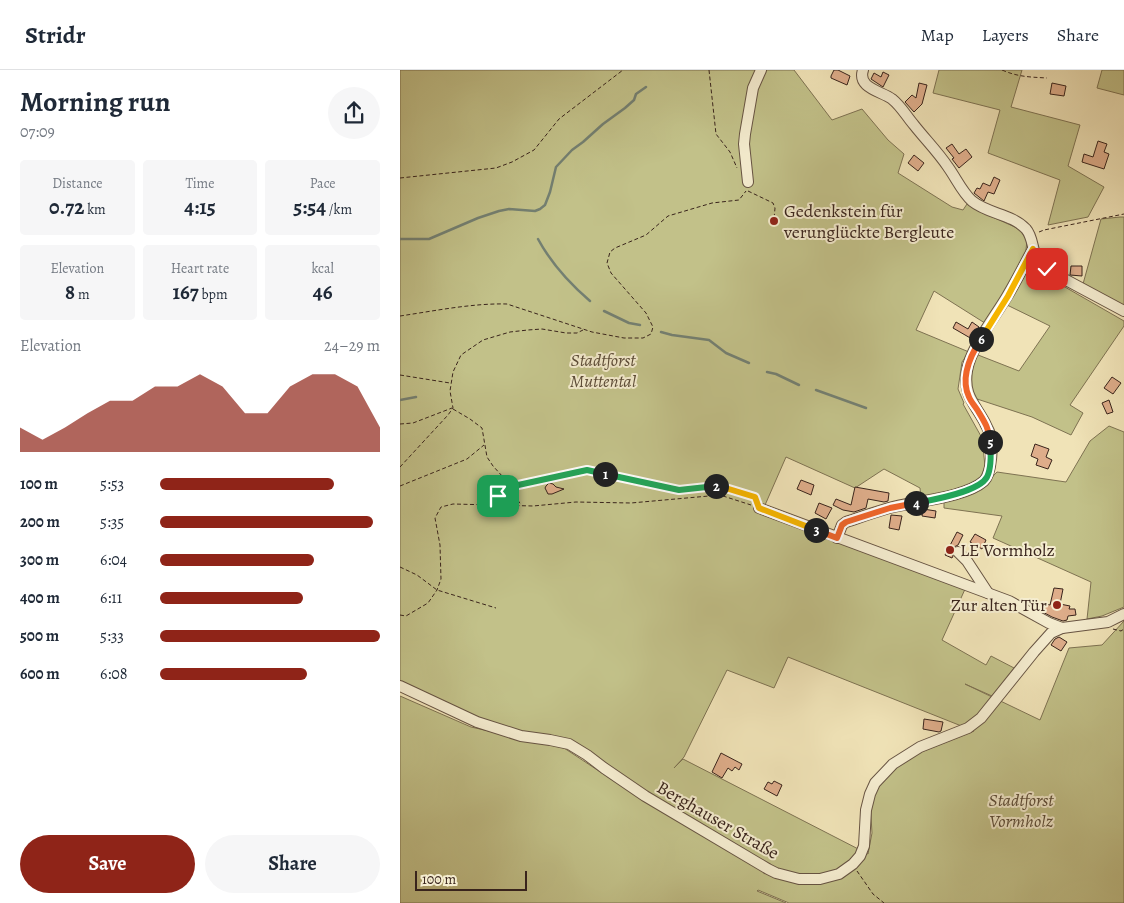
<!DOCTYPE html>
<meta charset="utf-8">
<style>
body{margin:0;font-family:Alegreya,serif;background:#f6f6f7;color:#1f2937;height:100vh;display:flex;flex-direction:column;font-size:19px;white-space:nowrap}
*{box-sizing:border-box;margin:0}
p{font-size:16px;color:#747a83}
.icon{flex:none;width:28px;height:28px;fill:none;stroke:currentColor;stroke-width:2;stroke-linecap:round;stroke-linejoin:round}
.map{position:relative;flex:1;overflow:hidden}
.sheet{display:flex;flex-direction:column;background:#fff;width:400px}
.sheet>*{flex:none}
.scale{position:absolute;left:15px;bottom:12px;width:112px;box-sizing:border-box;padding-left:5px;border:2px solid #39241c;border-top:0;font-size:14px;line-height:18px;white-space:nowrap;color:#39241c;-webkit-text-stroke:4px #f5edd0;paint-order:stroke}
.pin{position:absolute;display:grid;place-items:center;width:42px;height:42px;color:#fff;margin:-21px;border-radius:10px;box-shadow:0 2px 8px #0006}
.km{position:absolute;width:25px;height:25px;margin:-12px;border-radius:50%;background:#222;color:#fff;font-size:14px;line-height:25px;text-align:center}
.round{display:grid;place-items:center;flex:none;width:52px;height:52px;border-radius:26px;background:#f6f6f7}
.summary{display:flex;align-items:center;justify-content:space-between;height:85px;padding:0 20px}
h1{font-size:28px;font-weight:600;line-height:38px}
.figures{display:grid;grid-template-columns:repeat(3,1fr);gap:8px;height:85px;padding:5px 20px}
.figures div{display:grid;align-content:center;border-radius:5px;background:#f6f6f7;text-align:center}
.figures b{font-size:21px;font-weight:600}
.figures small{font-size:14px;font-weight:400}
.figures p{font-size:14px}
.chart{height:140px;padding:10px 20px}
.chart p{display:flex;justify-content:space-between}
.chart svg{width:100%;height:90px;margin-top:5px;fill:#8f2418;opacity:.7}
.action{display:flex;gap:10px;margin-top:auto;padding:10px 20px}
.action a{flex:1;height:58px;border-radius:30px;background:#8f2418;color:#fff;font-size:20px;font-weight:600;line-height:58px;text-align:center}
.action a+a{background:#f6f6f7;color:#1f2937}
ul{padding:0 20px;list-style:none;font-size:16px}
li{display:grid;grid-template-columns:80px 60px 1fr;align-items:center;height:38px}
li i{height:12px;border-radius:6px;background:#8f2418}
header{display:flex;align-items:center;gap:30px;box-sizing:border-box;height:70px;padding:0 25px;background:#fff;border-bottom:1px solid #e0e1e3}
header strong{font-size:24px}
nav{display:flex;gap:28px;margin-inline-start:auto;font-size:18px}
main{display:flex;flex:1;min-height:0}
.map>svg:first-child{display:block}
.green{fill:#c2c189;stroke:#7e7252;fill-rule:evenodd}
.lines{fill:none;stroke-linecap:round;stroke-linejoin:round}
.stream{stroke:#748072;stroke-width:2.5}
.building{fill:#dead8a;stroke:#39241c}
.minor-casing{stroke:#675443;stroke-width:12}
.path{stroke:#39241c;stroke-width:1;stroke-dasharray:4 2.5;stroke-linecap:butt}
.minor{stroke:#f5edd0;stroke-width:10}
.split-1-casing{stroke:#fff;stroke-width:10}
.split-2-casing{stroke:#fff;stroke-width:10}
.split-3-casing{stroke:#fff;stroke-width:10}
.split-4-casing{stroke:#fff;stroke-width:10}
.split-5-casing{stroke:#fff;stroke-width:10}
.split-6-casing{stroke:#fff;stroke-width:10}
.split-7-casing{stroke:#fff;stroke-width:10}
.split-1{stroke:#22a559;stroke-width:6}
.split-2{stroke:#22a559;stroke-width:6}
.split-3{stroke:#f5b400;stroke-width:6}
.split-4{stroke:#f0652b;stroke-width:6}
.split-5{stroke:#22a559;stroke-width:6}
.split-6{stroke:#f0652b;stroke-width:6}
.split-7{stroke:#f5b400;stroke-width:6}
.poi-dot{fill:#8f2418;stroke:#f5edd0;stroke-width:2}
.labels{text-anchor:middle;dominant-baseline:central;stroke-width:4;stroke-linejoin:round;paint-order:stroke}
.poi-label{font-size:18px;fill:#39241c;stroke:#f5edd0;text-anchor:start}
.park-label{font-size:18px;font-style:italic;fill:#5b4b37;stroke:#f5edd0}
.street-label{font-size:18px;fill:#39241c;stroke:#f5edd0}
</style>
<header>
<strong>Stridr</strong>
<nav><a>Map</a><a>Layers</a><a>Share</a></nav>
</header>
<main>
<section class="sheet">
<div class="summary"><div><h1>Morning run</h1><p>07:09</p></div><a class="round"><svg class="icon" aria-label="share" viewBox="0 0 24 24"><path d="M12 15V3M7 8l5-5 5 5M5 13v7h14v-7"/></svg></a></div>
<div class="figures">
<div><p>Distance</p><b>0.72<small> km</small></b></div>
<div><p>Time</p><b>4:15</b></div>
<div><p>Pace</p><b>5:54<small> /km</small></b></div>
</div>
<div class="figures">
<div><p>Elevation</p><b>8<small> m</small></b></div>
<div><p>Heart rate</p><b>167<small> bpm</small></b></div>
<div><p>kcal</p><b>46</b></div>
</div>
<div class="chart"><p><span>Elevation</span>24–29 m</p>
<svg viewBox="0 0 160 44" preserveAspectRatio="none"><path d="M0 44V32L10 38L20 32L30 25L40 19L50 19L60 12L70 12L80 6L90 12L100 25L110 25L120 12L130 6L140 6L150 12L160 32V44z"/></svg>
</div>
<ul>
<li><b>100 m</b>5:53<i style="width:79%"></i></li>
<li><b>200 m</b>5:35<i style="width:97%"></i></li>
<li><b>300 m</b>6:04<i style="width:70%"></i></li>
<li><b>400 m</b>6:11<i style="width:65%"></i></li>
<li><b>500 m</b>5:33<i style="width:100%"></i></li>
<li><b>600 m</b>6:08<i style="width:67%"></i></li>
</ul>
<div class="action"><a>Save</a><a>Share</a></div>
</section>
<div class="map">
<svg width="724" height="833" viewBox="0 0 724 833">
<rect width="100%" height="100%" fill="#f0e3b7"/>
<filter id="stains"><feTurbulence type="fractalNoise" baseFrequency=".004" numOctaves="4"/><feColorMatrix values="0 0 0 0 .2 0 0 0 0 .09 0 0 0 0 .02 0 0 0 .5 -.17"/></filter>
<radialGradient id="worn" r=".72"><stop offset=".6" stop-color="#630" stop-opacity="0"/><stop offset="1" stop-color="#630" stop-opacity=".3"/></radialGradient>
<g class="green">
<path d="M0,0h394l38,50 30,-11 26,31 16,14 -6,19 54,34 11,3 4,-6 14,8 34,15 7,6 5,7 -2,20 -37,65 -54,-34 -18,39 53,22 -7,10 -4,27 6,14 -1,1 19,34 3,28 -4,11 -9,8 -51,13 -1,-10 -36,-19 -29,19 -69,-31 -24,55 204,75 -24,53 44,25 5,-9 25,13 -24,27 -27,-12 75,36 29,-72 33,-3 22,-24v282h-335l-31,-13 -1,1 29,12h-386v-207l71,31 93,21 82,54 -76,-62 -49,-6 -43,-16 -78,-35zM388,587l186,74 -63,25 -6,3 -25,23 -10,18 2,33 -4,21 -185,-95 -9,9 10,-11 43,-87 47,18z"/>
<polygon points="539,0 622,0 611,37 680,55 668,96 704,117 688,147 648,155 660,110 588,83 600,40 533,23"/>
<polygon points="702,0 724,0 724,25 697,18"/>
<polygon points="720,147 724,147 724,236 683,214 701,149"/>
<polygon points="633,192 644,203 658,213 724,251 724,256 670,335 683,343 671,365 632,347 571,327 565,316 573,283 619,301 650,256 605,234 627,196"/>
<path d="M709,356l15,6v175l-22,9 -15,3 4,-37 -98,-44 9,-22 -58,-8v-9c11,-3 36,-6 43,-14 4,-4 5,-9 10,-13l69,10 24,-41z"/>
</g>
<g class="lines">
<g class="stream">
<polyline points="0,169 29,169 78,148 99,141 109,139 135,141 140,139 145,135 150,122 156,97 172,80 183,72 203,54 225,38 234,30 236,24 246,17"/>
<path d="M138,169c13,24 31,44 52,62"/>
<polyline points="204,241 229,253 240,255"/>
<polyline points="261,262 272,265 309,270 326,283 349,293"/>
<polyline points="367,302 376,304 399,315"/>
<polyline points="416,320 466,338"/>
<polyline points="0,330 16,327"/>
</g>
</g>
<g class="building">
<polygon points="434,0 438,0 450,6 447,15 431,8 431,6"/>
<polygon points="483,2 489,5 483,17 471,9 474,3 481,7"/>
<polygon points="519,13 527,15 522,34 514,42 505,32 512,25 516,28"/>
<polygon points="652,13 666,16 664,26 650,24"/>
<polygon points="698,71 707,74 704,82 709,84 704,99 682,92 684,84 693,87"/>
<polygon points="552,74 559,84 566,79 572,87 559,98 552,89 554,88 546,78"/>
<polygon points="514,85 524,93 518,101 508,93"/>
<polygon points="594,107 600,110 594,124 588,122 584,131 574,123 577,118 580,119 583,113 590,116"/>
<polygon points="671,196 682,196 682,206 670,205"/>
<polygon points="556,252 568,259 572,252 579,257 572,269 553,258"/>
<polygon points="712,307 721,313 713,324 704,318"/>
<polygon points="709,330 713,342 707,344 702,333"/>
<polygon points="635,374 649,379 646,387 652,390 648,399 636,395 638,389 631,386"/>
<polygon points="401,410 414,415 411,425 397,419"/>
<polygon points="149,413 153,414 156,417 164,419 152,424 148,424 145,418 146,416"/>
<polygon points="455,417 489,423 488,431 484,432 468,429 466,438 454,442 443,440 433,435 436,429 451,435"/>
<polygon points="419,433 432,438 426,449 415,443"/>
<polygon points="523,439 536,441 535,448 522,446"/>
<polygon points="491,445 502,446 499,460 489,458"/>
<polygon points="557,462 563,465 558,475 554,477 552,480 551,483 553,486 552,488 545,485"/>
<polygon points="575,464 586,470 582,479 570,472"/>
<polygon points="654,518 663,519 660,534 670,536 669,539 675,539 676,545 668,546 667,550 663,551 652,547 628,534 629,530 650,535"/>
<polygon points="659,567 667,572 661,581 651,575 655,569"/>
<polygon points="524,649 543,652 541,661 539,662 523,659"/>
<polygon points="321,683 342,694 339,700 335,697 332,701 328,698 322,708 312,702"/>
<polygon points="374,711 382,715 377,726 364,719 368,712 372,714"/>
</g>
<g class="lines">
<g class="minor-casing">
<g id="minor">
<path d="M463,0c-6,18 18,21 29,29 9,7 15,18 22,26 11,14 24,27 34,42 8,11 14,25 24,34 16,13 40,13 54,28 6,7 6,16 9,25 3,9 11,14 18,19l71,38"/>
<polyline points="348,112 344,74 345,64 353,18 361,0"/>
<polyline points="359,438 609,531 649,553 662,558"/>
<path d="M437,468l5,-13 4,-3c15,-5 29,-10 43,-14 25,-7 76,-10 95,-27 8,-8 9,-37 6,-47 -1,-4 -4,-8 -5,-11 -10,-19 -22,-28 -18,-52 3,-22 27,-53 39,-73 10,-16 18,-33 27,-49"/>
<polyline points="558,482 567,491 588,523"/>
<polyline points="0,616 77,652 121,666 150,670 169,674 187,685 204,698 245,726 368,799 376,803 399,809 420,809 439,804 453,794 460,786 464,776 466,740 470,724 475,713 493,694 520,677 568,658 581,648 634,582 651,563 662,558 708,552 724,544"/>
</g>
</g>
<g class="path">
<polyline points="309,0 316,64 330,82 337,98"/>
<path d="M602,0c16,7 28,7 45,8"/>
<polyline points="0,108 96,98 112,92 134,80 159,49 223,0"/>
<polyline points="348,121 373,133 375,138 374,149 376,151 374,152 373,150 374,149"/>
<polyline points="639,162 644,160 724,144"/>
<path d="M0,246c34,-5 73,-13 107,-12l85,28 32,6h19l8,-4 2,-7 -7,-14 -35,-40 -4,-10 3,-11 5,-4 31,-13 22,-19 44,-13 27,-3 7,-9"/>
<polyline points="0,305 50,313"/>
<polyline points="53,339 70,349 82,358 87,387 93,396 103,407 121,435"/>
<polyline points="0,354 13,353 52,338"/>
<polyline points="0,397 48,345 53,338 50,321 53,302 61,285 83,270 110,262 128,260 142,259 166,263 177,263 183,260"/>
<polyline points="0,416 67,389 84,375"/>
<polyline points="95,435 98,426 109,417 187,400 279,420 319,416 355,427 356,430"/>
<polyline points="0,497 17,505 37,520 96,538"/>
<polyline points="0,545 6,546 28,533 37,520 41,509 40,475 35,448 41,437 53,434 133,436 176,432 231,433 320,425 351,435"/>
<polyline points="713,559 721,561 724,559"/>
<polyline points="457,801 473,824 484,833"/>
</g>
<use href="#minor" class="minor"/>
</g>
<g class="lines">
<g class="split-1-casing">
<polyline id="split-1" points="98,426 109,417 187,400 205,404"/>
</g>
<g class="split-2-casing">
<polyline id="split-2" points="205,404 279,420 316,416"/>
</g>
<g class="split-3-casing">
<polyline id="split-3" points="316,416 319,416 355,427 359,438 416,460"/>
</g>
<g class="split-4-casing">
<polyline id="split-4" points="416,460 437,468 442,455 446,452 490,438 516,433"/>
</g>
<g class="split-5-casing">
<path id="split-5" d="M516,433c16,-3 63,-11 71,-26 5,-10 4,-24 3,-35"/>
</g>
<g class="split-6-casing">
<path id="split-6" d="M581,269c-11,17 -21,39 -12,58 2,5 6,9 9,14 6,10 12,19 12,31"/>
</g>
<g class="split-7-casing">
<polyline id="split-7" points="581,269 608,226 633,179 637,189 647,199"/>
</g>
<use href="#split-1" class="split-1"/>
<use href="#split-2" class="split-2"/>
<use href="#split-3" class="split-3"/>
<use href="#split-4" class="split-4"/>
<use href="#split-5" class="split-5"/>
<use href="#split-6" class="split-6"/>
<use href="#split-7" class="split-7"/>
</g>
<g class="poi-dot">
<circle cx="374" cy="151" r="5"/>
<circle cx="550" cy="480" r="5"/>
<circle cx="657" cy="535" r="5"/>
</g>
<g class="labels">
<g class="poi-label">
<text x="384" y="141">Gedenkstein für<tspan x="384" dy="21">verunglückte Bergleute</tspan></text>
<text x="560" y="480">LE Vormholz</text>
<text x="647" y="535" text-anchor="end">Zur alten Tür</text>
</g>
<g class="park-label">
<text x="203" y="290">Stadtforst<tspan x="203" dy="21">Muttental</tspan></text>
<text x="621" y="730">Stadtforst<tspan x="621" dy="21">Vormholz</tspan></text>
</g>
<g class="street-label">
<text transform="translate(318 750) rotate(30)">Berghauser Straße</text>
</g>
</g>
<rect width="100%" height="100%" filter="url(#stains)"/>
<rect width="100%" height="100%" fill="url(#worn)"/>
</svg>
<div class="scale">100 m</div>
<div class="pin" style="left:98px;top:426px;background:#1e9e55"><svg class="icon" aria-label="arrive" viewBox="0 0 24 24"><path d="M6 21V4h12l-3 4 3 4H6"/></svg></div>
<div class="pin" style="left:647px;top:199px;background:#d93025"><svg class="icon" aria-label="check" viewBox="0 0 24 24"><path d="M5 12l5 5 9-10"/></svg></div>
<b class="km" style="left:205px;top:404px">1</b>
<b class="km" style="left:316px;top:416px">2</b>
<b class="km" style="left:416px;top:460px">3</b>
<b class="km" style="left:516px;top:433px">4</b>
<b class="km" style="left:590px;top:372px">5</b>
<b class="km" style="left:581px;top:269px">6</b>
</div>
</main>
